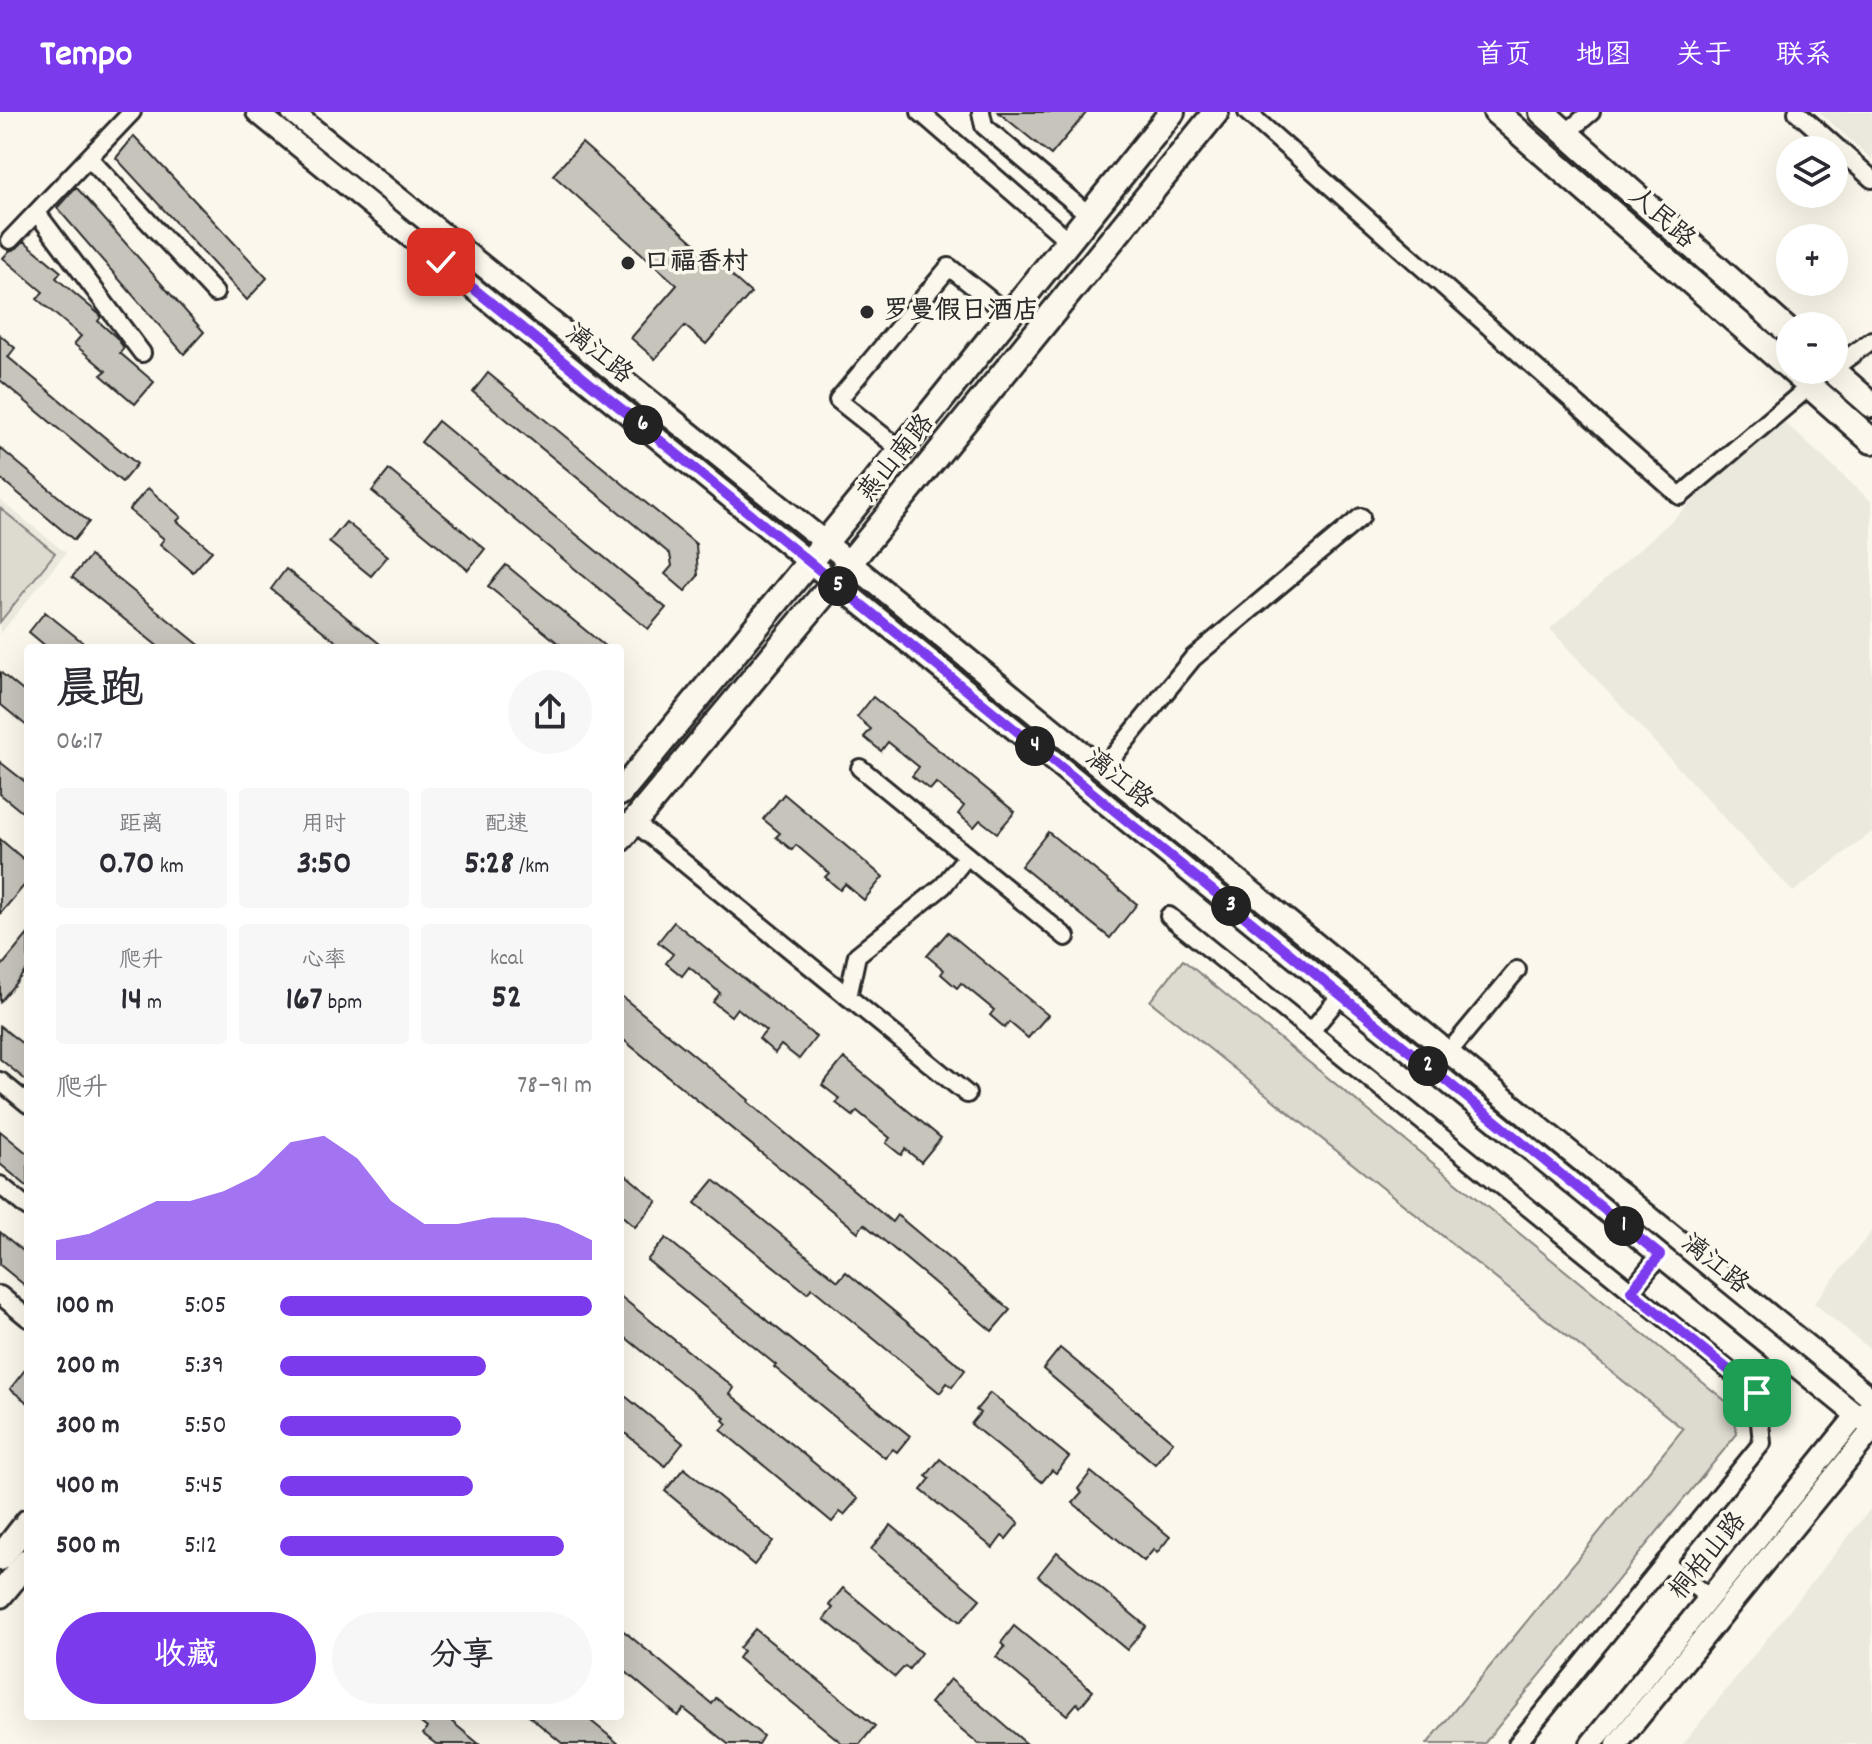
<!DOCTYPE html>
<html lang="zh">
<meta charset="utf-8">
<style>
body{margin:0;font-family:Dekko,"LXGW WenKai TC",sans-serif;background:#f7f7f7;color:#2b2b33;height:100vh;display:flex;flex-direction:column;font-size:30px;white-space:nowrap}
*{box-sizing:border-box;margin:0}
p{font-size:26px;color:#7c7c81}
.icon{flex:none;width:44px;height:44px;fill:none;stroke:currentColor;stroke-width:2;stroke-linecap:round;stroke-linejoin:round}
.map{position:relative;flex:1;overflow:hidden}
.panel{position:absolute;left:24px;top:532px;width:600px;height:1076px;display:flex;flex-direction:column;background:#fff;border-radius:8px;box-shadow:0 8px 32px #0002}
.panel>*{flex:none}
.tools{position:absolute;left:1776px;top:24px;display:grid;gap:16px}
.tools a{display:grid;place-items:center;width:72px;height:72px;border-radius:50%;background:#fff;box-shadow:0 8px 32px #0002;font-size:40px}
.pin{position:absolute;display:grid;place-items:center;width:68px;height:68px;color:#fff;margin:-34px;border-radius:16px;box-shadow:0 4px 12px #0006}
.km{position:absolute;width:40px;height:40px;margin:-20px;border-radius:50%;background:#222;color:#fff;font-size:22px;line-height:40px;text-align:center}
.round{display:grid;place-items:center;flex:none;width:84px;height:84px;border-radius:42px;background:#f7f7f7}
.headline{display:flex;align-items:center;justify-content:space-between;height:136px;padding:0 32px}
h1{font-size:44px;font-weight:700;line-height:60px}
.figures{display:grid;grid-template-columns:repeat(3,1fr);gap:12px;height:136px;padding:8px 32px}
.figures div{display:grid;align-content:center;border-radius:8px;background:#f7f7f7;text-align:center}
.figures b{font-size:34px;font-weight:700}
.figures small{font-size:22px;font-weight:400}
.figures p{font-size:22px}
.chart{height:224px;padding:16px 32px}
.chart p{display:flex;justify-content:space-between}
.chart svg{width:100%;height:144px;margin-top:8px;fill:#7c3aed;opacity:.7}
.button{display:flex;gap:16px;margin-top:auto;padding:16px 32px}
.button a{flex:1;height:92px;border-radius:48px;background:#7c3aed;color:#fff;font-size:32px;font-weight:700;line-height:92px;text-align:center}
.button a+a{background:#f7f7f7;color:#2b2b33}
ul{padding:0 32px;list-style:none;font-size:26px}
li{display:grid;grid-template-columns:128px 96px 1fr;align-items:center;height:60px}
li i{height:20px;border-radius:10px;background:#7c3aed}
header{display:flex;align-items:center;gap:48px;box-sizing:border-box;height:112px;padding:0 40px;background:#7c3aed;color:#fff}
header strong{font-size:38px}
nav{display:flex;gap:44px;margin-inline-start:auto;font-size:28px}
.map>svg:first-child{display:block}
.built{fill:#ebe8de}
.green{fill:#dddad0;stroke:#84827e;stroke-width:2}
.building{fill:#c7c4bc;stroke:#2b2b2b;stroke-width:2}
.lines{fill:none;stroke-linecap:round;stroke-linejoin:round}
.minor-casing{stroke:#2b2b2b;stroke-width:22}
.tertiary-casing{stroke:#2b2b2b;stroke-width:26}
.secondary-casing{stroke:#2b2b2b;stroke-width:30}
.minor{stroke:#fbf7ec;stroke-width:16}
.tertiary{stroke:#fbf7ec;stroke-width:20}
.secondary{stroke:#fbf7ec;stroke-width:24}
.route-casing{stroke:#fff;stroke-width:16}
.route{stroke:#7c3aed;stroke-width:10}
.poi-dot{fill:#2b2b2b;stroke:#fbf7ec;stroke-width:3}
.labels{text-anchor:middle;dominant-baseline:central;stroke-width:7;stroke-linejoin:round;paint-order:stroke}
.street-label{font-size:26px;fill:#2b2b2b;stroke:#fbf7ec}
.poi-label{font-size:26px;font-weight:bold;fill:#2b2b2b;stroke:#fbf7ec;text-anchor:start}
</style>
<header>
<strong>Tempo</strong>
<nav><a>首页</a><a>地图</a><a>关于</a><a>联系</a></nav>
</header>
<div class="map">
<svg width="1872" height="1632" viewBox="0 0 1872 1632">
<rect width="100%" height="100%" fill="#fbf7ec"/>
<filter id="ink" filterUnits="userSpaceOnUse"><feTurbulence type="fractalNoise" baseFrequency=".0125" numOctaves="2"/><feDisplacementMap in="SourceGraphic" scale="16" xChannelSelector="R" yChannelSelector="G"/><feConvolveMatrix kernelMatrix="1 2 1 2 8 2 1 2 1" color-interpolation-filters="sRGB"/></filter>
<g filter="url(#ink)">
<g class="built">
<polygon points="1819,0 1872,0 1872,47"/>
<polygon points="1783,309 1872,390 1872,720 1793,780 1550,517"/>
<polygon points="0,388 66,441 0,522"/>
<polygon points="1872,1119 1872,1239 1814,1191"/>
<polygon points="1872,1395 1872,1632 1683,1632"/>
</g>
<g class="green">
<polygon points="0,396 55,441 0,510"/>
<polygon points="1183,848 1733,1295 1737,1322 1484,1632 1427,1632 1683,1317 1150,889"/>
</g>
<g class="building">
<polygon points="998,0 1087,0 1051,43"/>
<polygon points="134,24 267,166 247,188 116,46"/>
<polygon points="582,31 751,181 706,232 685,214 655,247 631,226 677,173 553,63"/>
<polygon points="76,75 204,220 184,242 57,96"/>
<polygon points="24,129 61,160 56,166 100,203 101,205 98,209 116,225 124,236 120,241 154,270 135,292 101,263 106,259 74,232 81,224 37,187 43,180 3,146 9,139 17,136"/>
<polygon points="0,223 15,236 8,245 137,352 122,370 0,268"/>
<polygon points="488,261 696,432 698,464 685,479 665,462 672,454 670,442 473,280"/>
<polygon points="438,309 666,496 648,517 421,330"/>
<polygon points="0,336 89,410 74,428 0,366"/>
<polygon points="389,358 485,437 468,458 372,379"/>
<polygon points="148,376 181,405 177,409 212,439 193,460 160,432 164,427 129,398"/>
<polygon points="346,410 388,444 371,464 329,430"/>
<polygon points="90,444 203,536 160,536 72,465"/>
<polygon points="506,453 607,536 564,536 488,474"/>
<polygon points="286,457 385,536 344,536 271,477"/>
<polygon points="45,500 90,536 48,536 29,520"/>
<polygon points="0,560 28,583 28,615 0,592"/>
<polygon points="873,585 1015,700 997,721 980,708 974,715 958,702 964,694 936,671 930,678 912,664 919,655 888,630 881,639 864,625 871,617 857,605"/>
<polygon points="0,650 28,672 28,705 0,682"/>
<polygon points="784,682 883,765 864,788 845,772 840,778 825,765 829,761 796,733 792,738 776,725 780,721 763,707"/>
<polygon points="1048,720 1137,792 1110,826 1021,754"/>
<polygon points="0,727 28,751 28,769 0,802"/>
<polygon points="674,810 816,925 799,947 781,933 775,941 759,927 766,919 737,896 731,904 713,890 720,881 689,855 682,864 666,851 673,842 658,830"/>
<polygon points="948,820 1048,903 1028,926 1009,910 1005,916 990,903 994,898 961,871 957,876 941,862 944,858 927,844"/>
<polygon points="28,822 28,856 0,890 0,856"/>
<polygon points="620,883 749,988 748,990 892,1110 897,1103 1010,1198 992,1219 864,1112 858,1120 620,925"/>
<polygon points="0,914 28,936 28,970 0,947"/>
<polygon points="844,946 941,1026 921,1050 905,1037 901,1043 886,1031 890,1026 857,999 853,1004 836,991 840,987 822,973"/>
<polygon points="0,1019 28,1042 28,1075 0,1052"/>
<polygon points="620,1058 657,1089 635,1115 620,1102"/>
<polygon points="714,1068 838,1169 846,1160 965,1258 952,1275 947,1271 940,1281 812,1176 807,1181 695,1091"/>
<polygon points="0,1120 28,1143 28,1176 0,1153"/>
<polygon points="666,1126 910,1324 897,1340 893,1337 885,1346 774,1255 776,1253 647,1148"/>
<polygon points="620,1184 734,1276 730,1282 858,1387 844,1403 840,1400 832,1410 721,1318 727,1312 723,1308 725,1306 620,1221"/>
<polygon points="1060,1236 1173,1330 1155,1352 1043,1257"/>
<polygon points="28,1254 28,1291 10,1277"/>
<polygon points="620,1280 683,1331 665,1354 620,1317"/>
<polygon points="990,1281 1069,1345 1056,1361 1052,1358 1042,1370 971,1312 980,1301 976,1298"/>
<polygon points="940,1347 1019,1411 1006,1427 1002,1424 993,1436 921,1378 930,1367 926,1364"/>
<polygon points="684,1356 773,1429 754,1453 665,1379"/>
<polygon points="1091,1360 1170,1425 1157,1441 1154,1437 1144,1449 1073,1391 1082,1381 1078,1377"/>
<polygon points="891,1413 980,1487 960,1510 871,1437"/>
<polygon points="1057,1440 1146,1514 1127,1538 1038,1464"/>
<polygon points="843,1476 921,1541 909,1557 905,1554 895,1565 824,1507 833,1496 829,1493"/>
<polygon points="1014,1514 1093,1579 1080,1595 1077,1591 1067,1603 996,1545 1005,1535 1001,1531"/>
<polygon points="620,1516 712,1592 716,1586 763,1624 758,1632 728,1632 684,1597 678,1604 620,1555"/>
<polygon points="755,1517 875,1614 860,1632 843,1632 738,1546 743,1539 739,1536"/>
<polygon points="950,1567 1027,1632 979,1632 930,1591"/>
<polygon points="412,1604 445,1604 479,1632 436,1632 423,1622 427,1616"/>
<polygon points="529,1604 585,1604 619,1632 563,1632"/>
</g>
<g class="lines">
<g class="minor-casing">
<g id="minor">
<polyline points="920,0 1069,129"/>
<polyline points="981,0 984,14 1089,103"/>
<polyline points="1247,0 1680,384 1810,274"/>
<polyline points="1797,0 1872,67"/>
<polyline points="1566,21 1591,0"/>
<polyline points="89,46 215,181"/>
<polyline points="37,101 142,241"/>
<polyline points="10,128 132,0"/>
<polyline points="1834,256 1872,228"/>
<polyline points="901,338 838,288 949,155 1009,203"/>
<polyline points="860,656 1066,825"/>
<polyline points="1102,658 1193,546 1361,405"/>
<polyline points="634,710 967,982"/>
<polyline points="1169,804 1757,1281 1762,1331 1517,1632"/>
<polyline points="848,885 857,843 943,774 967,744"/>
<polyline points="1311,919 1341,883"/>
<polyline points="1448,941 1517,858"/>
<polyline points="0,969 28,992"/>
<polyline points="0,1073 28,1096"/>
<polyline points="1631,1179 1660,1143"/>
<polyline points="0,1183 28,1206"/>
<polyline points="1665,1450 1709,1486"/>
</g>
</g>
<g class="tertiary-casing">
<g id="tertiary">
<polyline points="257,0 1872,1316"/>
<polyline points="292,0 825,430 1872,1287"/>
<polyline points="1591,1632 1857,1303 1868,1298"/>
<polyline points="1617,1632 1872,1318"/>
</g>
</g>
<g class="secondary-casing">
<g id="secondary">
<polyline points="1496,0 1790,256"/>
<polyline points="1542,0 1790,221"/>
<polyline points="1792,258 1872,329"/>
<polyline points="1832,258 1872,293"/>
<polyline points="620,681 901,338 1172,0"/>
<polyline points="620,727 834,470 1216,0"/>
<polyline points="0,1446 28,1410"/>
<polyline points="0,1483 28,1449"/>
</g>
</g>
<use href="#minor" class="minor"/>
<use href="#tertiary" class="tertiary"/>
<use href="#secondary" class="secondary"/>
</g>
</g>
<g class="lines" filter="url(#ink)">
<g class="route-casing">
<polyline id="route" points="441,150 1660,1143 1631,1179 1757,1281"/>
</g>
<use href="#route" class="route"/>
</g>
<g class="poi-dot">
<circle cx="628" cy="151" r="8"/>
<circle cx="867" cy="200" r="8"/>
</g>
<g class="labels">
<g class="street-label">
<text transform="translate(1661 107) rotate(41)">人民路</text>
<text transform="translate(598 243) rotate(39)">漓江路</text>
<text transform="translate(897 347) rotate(-51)">燕山南路</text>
<text transform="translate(1118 668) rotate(39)">漓江路</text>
<text transform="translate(1714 1153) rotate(39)">漓江路</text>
<text transform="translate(1709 1445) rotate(-51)">桐柏山路</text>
</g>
<g class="poi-label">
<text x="644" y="151">口福香村</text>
<text x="883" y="200">罗曼假日酒店</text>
</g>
</g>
</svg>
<div class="tools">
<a><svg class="icon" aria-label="layers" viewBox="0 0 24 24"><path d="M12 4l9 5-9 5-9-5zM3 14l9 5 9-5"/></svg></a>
<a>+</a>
<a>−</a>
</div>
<div class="pin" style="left:1757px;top:1281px;background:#1e9e55"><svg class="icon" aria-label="arrive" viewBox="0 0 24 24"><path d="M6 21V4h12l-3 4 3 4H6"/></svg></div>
<div class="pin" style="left:441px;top:150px;background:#d93025"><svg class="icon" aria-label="check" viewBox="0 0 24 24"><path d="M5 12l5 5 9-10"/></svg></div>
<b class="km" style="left:1624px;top:1114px">1</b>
<b class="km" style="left:1428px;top:954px">2</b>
<b class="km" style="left:1231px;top:794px">3</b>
<b class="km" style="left:1035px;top:634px">4</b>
<b class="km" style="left:838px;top:474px">5</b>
<b class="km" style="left:643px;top:313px">6</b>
<section class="panel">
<div class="headline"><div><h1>晨跑</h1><p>06:17</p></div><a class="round"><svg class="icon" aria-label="share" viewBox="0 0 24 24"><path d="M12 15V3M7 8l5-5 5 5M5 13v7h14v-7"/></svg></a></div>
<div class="figures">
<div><p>距离</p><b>0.70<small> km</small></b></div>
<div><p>用时</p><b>3:50</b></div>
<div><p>配速</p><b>5:28<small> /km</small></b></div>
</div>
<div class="figures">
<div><p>爬升</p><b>14<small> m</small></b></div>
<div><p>心率</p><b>167<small> bpm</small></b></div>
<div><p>kcal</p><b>52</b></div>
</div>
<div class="chart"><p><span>爬升</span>78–91 m</p>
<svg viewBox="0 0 160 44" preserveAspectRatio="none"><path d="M0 44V38L10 36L20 31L30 26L40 26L50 23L60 18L70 8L80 6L90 13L100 26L110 33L120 33L130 31L140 31L150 33L160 38V44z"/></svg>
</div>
<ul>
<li><b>100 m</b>5:05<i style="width:100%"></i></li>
<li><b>200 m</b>5:39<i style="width:66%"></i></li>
<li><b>300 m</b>5:50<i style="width:58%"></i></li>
<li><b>400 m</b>5:45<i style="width:62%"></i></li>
<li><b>500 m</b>5:12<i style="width:91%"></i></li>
</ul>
<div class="button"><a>收藏</a><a>分享</a></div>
</section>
</div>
